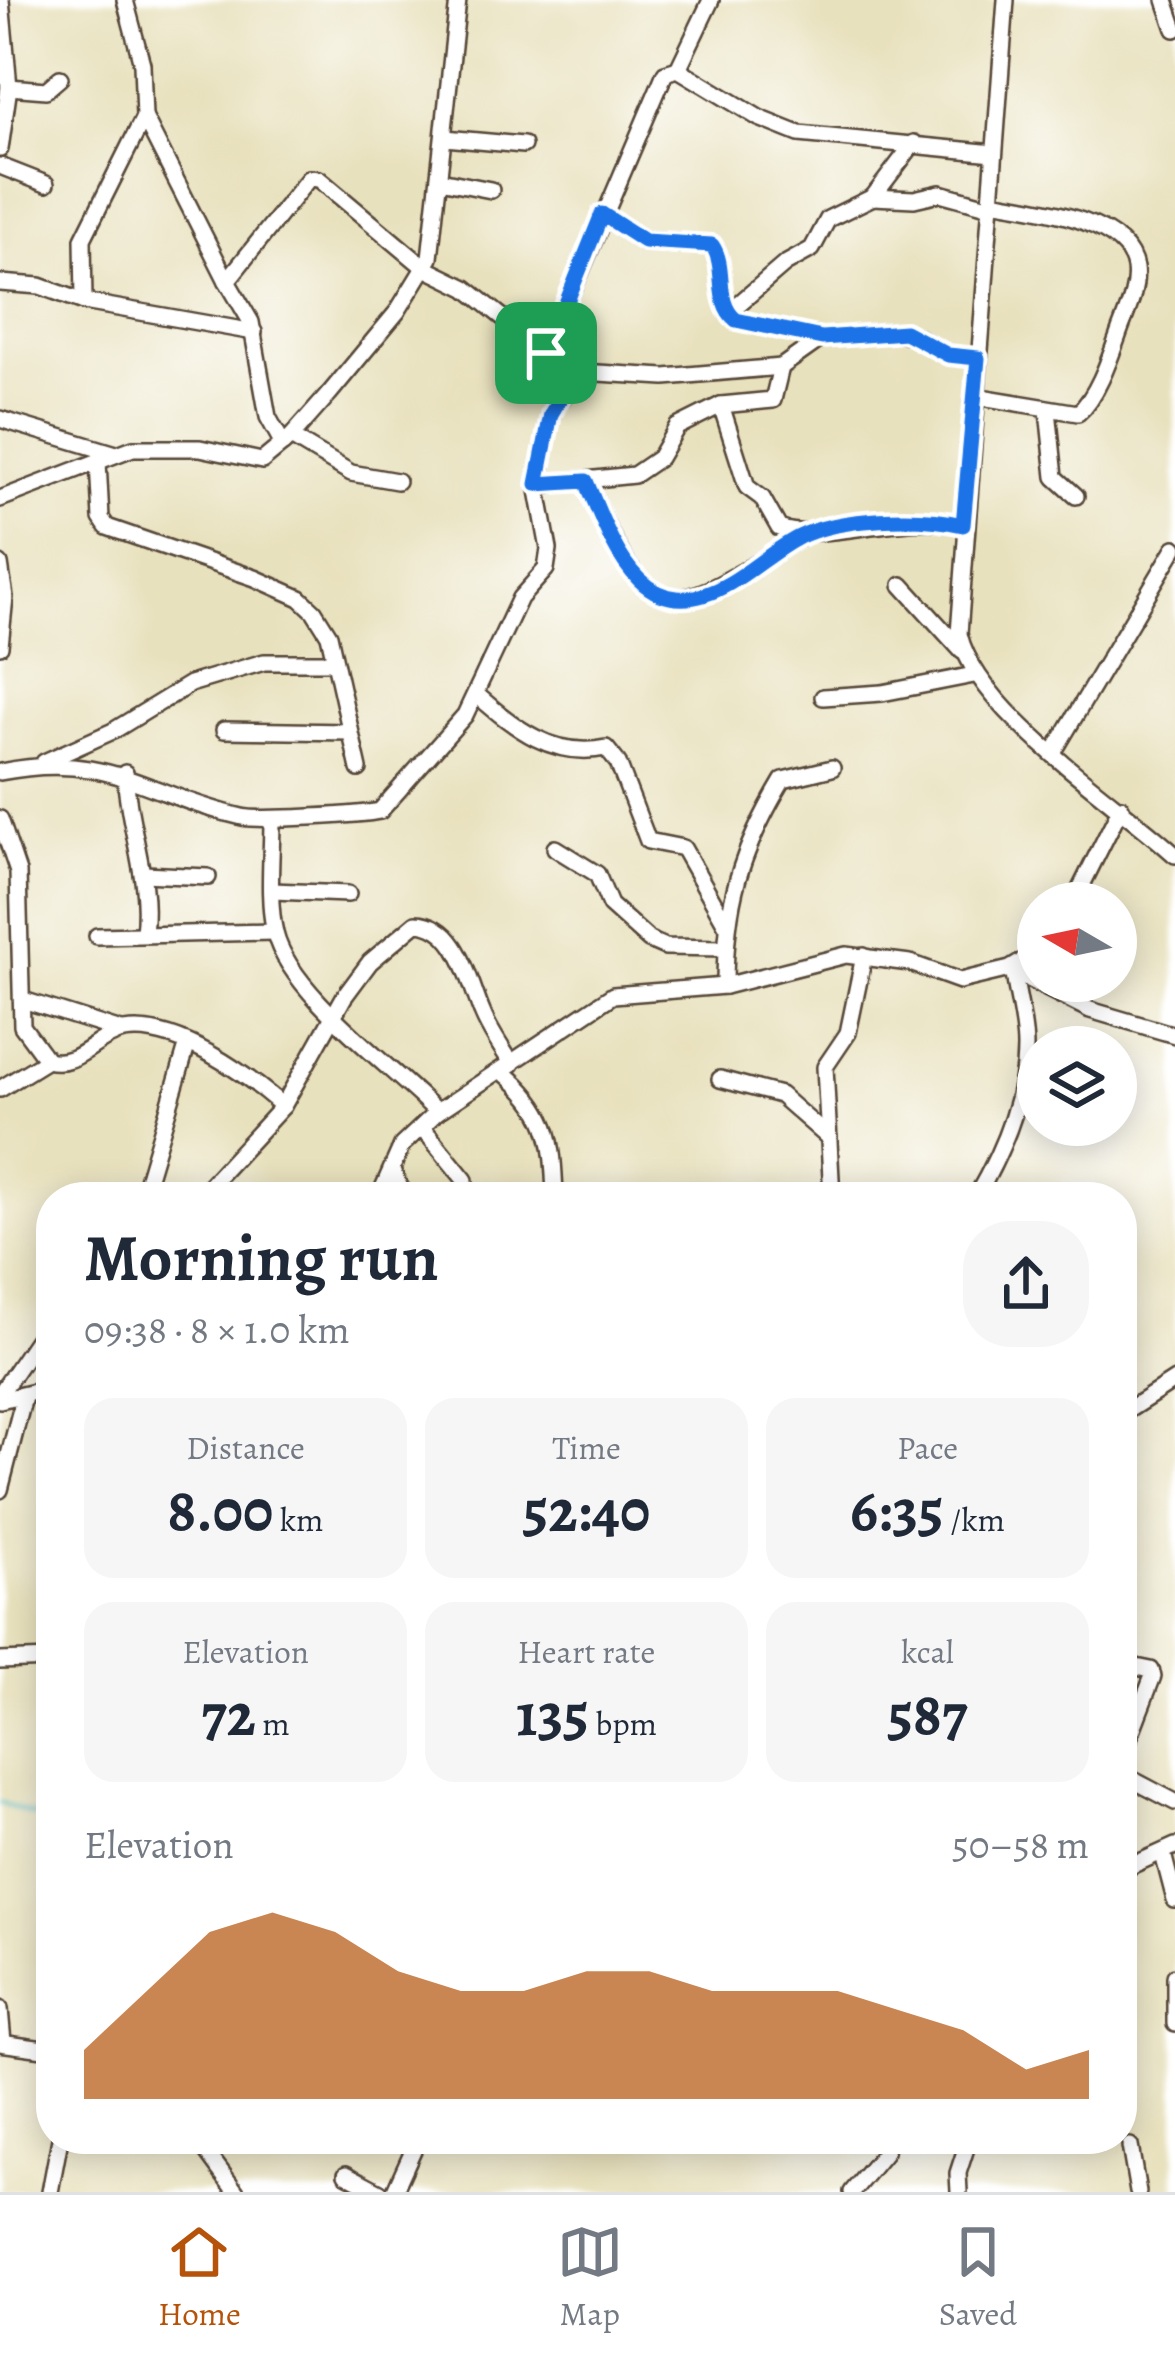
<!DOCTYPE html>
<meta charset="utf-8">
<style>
body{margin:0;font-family:Alegreya,serif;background:#f6f6f7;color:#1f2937;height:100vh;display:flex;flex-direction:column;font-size:45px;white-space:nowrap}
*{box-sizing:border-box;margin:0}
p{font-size:39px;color:#747a83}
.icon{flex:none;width:66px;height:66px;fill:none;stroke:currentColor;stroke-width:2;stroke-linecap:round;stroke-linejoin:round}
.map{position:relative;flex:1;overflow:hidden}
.details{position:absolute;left:36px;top:1182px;width:1101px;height:972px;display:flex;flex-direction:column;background:#fff;border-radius:48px;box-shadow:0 6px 30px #0003}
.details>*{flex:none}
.needle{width:78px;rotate:279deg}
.fabs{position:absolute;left:1017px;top:882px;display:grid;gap:24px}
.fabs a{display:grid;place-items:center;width:120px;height:120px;border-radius:50%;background:#fff;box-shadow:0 6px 30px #0003;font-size:60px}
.pin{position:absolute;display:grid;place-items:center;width:102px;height:102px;color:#fff;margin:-51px;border-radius:24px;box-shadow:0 6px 18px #0006}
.round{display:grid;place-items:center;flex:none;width:126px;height:126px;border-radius:48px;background:#f6f6f7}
.headline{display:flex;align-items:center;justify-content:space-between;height:204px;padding:0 48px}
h1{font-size:66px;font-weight:700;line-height:90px}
.stats{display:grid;grid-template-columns:repeat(3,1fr);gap:18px;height:204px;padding:12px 48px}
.stats div{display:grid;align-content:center;border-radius:30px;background:#f6f6f7;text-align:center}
.stats b{font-size:60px;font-weight:700}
.stats small{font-size:33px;font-weight:400}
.stats p{font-size:33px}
.chart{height:336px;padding:24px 48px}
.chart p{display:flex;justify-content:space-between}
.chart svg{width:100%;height:216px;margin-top:12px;fill:#b45309;opacity:.7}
.tabs{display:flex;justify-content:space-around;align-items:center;height:168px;border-top:3px solid #e0e1e3;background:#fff;font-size:33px;color:#747a83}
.tabs a{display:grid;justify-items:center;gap:6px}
.tabs .on{color:#b45309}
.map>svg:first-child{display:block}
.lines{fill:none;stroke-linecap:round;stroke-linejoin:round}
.stream{stroke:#58c3d1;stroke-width:3}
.minor-casing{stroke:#554536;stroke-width:20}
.minor{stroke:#fff;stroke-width:15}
.route-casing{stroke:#fff;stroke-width:24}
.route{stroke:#1a73e8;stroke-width:15}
</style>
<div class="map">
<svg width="1175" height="2192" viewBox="0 0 1175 2192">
<rect width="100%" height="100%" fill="#fff"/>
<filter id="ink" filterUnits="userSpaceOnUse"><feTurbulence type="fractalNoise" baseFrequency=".00833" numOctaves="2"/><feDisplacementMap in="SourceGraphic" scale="24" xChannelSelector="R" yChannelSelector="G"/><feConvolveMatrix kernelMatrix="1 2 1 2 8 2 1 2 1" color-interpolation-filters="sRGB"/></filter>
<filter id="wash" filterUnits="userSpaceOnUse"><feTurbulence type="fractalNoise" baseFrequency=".004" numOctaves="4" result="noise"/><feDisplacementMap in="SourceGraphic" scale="48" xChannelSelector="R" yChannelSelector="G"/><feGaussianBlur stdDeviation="2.7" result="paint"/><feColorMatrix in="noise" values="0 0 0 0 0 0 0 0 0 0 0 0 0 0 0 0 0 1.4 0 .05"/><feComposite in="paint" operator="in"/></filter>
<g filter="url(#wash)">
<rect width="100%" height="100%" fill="#e8e1bd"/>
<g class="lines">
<polyline class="stream" points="0,1802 33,1815 51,1809"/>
</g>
</g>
<g filter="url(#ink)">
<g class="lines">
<g class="minor-casing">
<g id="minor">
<path d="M1006,0l-47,634c18,78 155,165 216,221"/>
<polyline points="1165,0 1175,29"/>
<polyline points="678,69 711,0"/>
<polyline points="9,87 46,90 60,78"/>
<polyline points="144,117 227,281"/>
<polyline points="445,138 523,145"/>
<polyline points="0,149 9,87 1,0"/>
<polyline points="0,166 46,184"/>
<polyline points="440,180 491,190"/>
<polyline points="873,197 914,199 940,193 991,207"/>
<path d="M602,215l42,26 68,4c17,23 1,55 24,75l86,18"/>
<polyline points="0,283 40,286 84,302 254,332"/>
<polyline points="84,302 83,239 144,117 142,64 125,0"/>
<polyline points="728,313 785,264 812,249 828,219 873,197 914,143"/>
<polyline points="546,353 665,73 678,69 759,118 799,134 994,153"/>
<path d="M975,396l103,17c20,-17 33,-58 42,-83 7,-19 18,-41 15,-62 -8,-50 -105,-60 -144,-67"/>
<path d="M721,405l26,82 15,11 17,30c42,16 123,-17 184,-3"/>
<polyline points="1048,410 1055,477 1076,496"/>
<polyline points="0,419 113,453"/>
<polyline points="291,437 351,473 397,481"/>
<polyline points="283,444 268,417 251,322 227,281 309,178 319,179 425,268 466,288 556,360 571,380"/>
<polyline points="98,462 101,518 107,527 255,578 300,598 314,611 329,635 359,769"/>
<path d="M586,481c69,162 87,131 218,54"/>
<polyline points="537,485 634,475 659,458 677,427 721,405 773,400 781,367"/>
<polyline points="0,499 133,448 200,448 262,461 291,437 329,394 397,312 430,258 458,0"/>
<polyline points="0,564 5,597 0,646"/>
<polyline points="902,585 962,651"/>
<path d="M477,695c38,33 76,64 129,53l12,15 30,78 35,7 43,76"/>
<polyline points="823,697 882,693 974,675"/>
<polyline points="224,730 349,732"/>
<polyline points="1053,753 1175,548"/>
<polyline points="44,762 113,731 190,684 264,662 331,662"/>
<path d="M0,772c109,-22 145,23 242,45 16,4 120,-2 138,-6l85,-96 55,-117 26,-29 3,-20 -12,-64 14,-71 30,-42 84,5 116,-10 41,-29 70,-6 26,5 30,18 30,3"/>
<path d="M125,773c3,55 26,106 19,160"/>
<path d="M0,819l18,53 4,154 25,34c32,8 47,-23 77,-29 52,-9 123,44 159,75"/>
<path d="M272,820c0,36 -5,78 3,113 14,60 119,135 162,179"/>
<polyline points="555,848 597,874 610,905 649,940 665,947 725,948"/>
<polyline points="143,874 208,877"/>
<polyline points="272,891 348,894"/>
<polyline points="1073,903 1121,807"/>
<polyline points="97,936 274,932"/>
<polyline points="1012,971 1090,1010 1175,1035"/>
<path d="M725,986c0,-84 15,-134 58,-206l49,-12"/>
<polyline points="23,1000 121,1031"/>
<path d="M502,1071c48,39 51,67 53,126"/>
<polyline points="720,1079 780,1095 829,1138"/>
<polyline points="0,1089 47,1060"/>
<polyline points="422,1127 465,1180"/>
<polyline points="392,1170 404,1197"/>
<polyline points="142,1197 187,1046"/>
<path d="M199,1197l84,-91 61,-109 26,-35 46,-39c43,1 53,59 66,89 7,18 19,35 30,52"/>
<polyline points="379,1197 402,1145 437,1112 613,995 725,986 846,955 910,963 960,981 1010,969 1038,952"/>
<polyline points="832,1197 825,1067 848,1033 864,956"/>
<path d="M976,1197c26,-45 49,-97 49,-150 0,-24 -8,-50 -11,-74"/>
<polyline points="0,1394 51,1319"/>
<polyline points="0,1400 51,1388"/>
<polyline points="1122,1414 1175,1380"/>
<polyline points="0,1490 24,1397"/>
<polyline points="0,1661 51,1659"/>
<polyline points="1122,1664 1151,1670 1153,1676 1122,1757"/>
<polyline points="1122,1774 1175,1802"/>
<polyline points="1163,1854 1175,1900"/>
<polyline points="1122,1870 1175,1846"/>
<polyline points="1175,1976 1175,2024"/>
<polyline points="0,2009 3,2042"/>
<polyline points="0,2043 51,2050"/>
<polyline points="197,2139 236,2192"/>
<polyline points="1130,2146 1138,2192"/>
<polyline points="346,2174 380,2192"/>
<polyline points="50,2192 60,2139"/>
<polyline points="394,2192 418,2139"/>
<polyline points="852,2192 885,2152 887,2139"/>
<polyline points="959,2192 958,2173 969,2139"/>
</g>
</g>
<use href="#minor" class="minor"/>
</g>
</g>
<g class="lines" filter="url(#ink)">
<g class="route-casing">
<path id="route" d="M602,214l42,27 68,4c16,23 1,56 24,75l86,18 83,-6 43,23 30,3 -15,167c-43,-10 -123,-8 -164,12 -25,13 -45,32 -69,46 -88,51 -117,-37 -144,-102l-49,3 14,-70 20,-34 -25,-27z"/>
</g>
<use href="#route" class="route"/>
</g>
</svg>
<div class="fabs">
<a><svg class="needle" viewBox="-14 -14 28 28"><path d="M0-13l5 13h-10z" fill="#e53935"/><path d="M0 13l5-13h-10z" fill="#747a83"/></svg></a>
<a><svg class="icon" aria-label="layers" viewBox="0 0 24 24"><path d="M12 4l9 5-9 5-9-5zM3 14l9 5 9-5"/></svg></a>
</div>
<div class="pin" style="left:546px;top:353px;background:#1e9e55"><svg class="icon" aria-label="arrive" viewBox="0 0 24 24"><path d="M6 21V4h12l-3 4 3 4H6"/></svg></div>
<section class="details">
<div class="headline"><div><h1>Morning run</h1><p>09:38 · 8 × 1.0 km</p></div><a class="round"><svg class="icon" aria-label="share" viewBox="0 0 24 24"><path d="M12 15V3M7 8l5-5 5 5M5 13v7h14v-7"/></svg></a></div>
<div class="stats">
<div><p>Distance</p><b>8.00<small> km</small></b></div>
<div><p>Time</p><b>52:40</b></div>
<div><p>Pace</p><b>6:35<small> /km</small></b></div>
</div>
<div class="stats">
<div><p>Elevation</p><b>72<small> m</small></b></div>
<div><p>Heart rate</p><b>135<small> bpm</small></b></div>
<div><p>kcal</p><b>587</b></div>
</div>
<div class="chart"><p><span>Elevation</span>50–58 m</p>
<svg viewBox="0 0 160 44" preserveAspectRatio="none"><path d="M0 44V34L10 22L20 10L30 6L40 10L50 18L60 22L70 22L80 18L90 18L100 22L110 22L120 22L130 26L140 30L150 38L160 34V44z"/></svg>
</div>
</section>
</div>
<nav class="tabs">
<a class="on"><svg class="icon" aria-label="home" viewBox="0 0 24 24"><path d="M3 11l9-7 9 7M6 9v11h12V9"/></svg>Home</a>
<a><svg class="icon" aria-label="map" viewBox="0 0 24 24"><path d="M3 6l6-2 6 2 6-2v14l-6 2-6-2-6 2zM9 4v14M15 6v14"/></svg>Map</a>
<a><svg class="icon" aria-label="saved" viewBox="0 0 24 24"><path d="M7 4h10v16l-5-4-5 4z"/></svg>Saved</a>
</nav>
